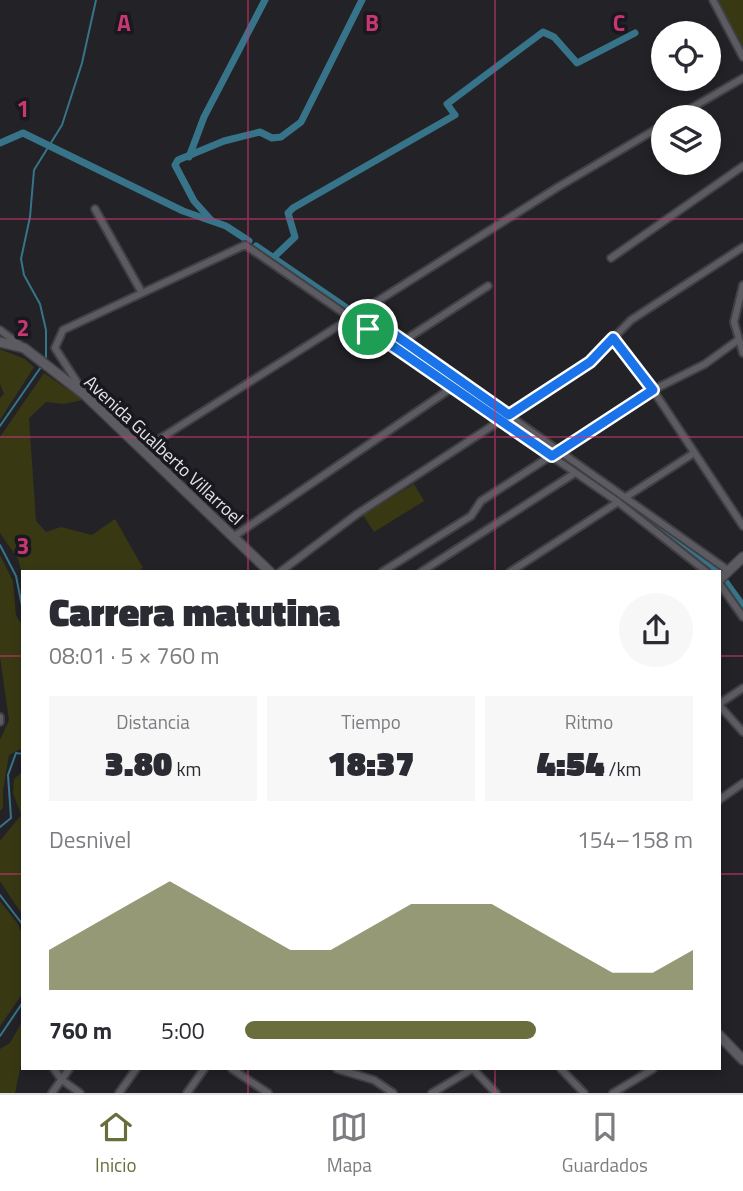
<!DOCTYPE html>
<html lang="es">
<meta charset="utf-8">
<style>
body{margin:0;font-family:"Titillium Web",sans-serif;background:#f7f7f7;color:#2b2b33;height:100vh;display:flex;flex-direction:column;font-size:26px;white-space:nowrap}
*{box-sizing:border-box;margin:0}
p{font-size:23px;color:#7c7c81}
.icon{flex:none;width:38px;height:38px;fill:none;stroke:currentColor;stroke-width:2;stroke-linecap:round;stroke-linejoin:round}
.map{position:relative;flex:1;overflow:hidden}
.drawer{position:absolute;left:21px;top:570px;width:700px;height:500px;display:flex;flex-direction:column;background:#fff;border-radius:0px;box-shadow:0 4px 10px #0003}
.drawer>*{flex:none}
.tools{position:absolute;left:651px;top:21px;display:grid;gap:14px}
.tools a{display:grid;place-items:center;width:70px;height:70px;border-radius:50%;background:#fff;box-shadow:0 4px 10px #0003;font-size:35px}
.pin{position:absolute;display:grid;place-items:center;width:60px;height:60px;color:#fff;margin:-30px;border:4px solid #fff;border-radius:50%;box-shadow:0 2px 7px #0007}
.round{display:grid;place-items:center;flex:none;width:74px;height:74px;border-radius:37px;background:#f7f7f7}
.headline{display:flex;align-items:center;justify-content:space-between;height:119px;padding:0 28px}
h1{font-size:38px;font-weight:800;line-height:52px}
.metrics{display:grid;grid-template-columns:repeat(3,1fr);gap:10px;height:119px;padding:7px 28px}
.metrics div{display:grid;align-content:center;border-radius:0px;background:#f7f7f7;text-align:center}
.metrics b{font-size:35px;font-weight:800}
.metrics small{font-size:19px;font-weight:400}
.metrics p{font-size:19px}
.chart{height:196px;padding:14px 28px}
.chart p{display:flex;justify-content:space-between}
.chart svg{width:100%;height:126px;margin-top:7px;fill:#6a6e3c;opacity:.7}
ul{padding:0 28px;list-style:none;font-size:23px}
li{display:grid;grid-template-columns:112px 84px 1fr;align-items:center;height:52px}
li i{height:18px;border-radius:9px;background:#6a6e3c}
.menu{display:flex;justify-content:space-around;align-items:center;height:98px;border-top:2px solid #e1e1e2;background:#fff;font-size:19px;color:#7c7c81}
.menu a{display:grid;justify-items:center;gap:4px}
.menu .active{color:#6a6e3c}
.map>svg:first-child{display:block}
.green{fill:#383913}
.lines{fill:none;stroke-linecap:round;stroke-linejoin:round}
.stream{stroke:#377489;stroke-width:2}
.canal{stroke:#377489;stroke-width:7}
.minor-casing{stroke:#403f44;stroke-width:10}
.secondary-casing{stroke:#403f44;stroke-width:12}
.minor{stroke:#5c5b61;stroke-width:6}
.secondary{stroke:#5c5b61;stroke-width:9}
.route-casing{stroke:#fff;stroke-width:14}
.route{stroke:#1a73e8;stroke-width:9}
.grid{fill:none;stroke:#c73770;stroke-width:2;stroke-opacity:0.55}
.labels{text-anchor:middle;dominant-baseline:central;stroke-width:7;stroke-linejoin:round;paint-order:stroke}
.street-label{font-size:18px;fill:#e4e4e8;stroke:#19181e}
.grid-label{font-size:23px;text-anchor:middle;font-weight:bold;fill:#c73770;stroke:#19181e;stroke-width:7;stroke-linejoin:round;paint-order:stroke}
</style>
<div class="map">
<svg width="743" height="1093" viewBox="0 0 743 1093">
<rect width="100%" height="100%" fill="#222227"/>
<g class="green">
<polygon points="718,0 743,0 743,46"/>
<polygon points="0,349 25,359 34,367 0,420 0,398 4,394 0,384"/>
<polygon points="44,373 83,400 64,404 46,402 29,418 36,521 46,532 61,527 92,535 115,519 143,568 137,572 23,572 23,577 18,559 0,533 0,437"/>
<polygon points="414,484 424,501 374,532 363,515"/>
<polygon points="0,555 13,581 16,615 23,627 23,748 9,755 3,790 3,808 0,811 0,740 9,720 0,657"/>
<polygon points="23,771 23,916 0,881 0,841 21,815 13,793 14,779"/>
<polygon points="0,901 18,924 23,937 23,993 0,1026"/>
<polygon points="23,1020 23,1055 15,1093 0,1093 0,1049 10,1043"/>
</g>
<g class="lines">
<g class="stream">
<polyline points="46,359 46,330 40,304 24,275 21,259 30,217 34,170 62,125 82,63 96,0"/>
<polyline points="0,426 41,367"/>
<polyline points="0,545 16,576 23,611"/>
<polyline points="0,827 11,818 8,775 16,753 23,754"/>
<polyline points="0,895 23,925"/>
<polyline points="0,1036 23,1002"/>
</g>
<g class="canal">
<polyline points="0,143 23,133 183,211 226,226 249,241"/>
<polyline points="189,157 204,117 265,0"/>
<polyline points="211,220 194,201 175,165 178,160 224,141 260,132 272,138 281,137 301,122 362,0"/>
<polyline points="256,246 351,311"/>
<polyline points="273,258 295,237 288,213 293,208 455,115 447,104 543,32 554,37 577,63 635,33"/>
<polyline points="377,330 421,360"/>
<polyline points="430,366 502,414"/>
<polyline points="645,515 719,572"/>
<polyline points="725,581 743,606"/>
</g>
<g class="minor-casing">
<g id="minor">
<polyline points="713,0 743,57"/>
<polyline points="676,117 743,78"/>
<polyline points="95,209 142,293"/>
<polyline points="611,258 743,166"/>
<polyline points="743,285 734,322 743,353"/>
<polyline points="368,329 378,323 729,571"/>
<polyline points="0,330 20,345"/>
<polyline points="613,338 653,390 743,526"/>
<polyline points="408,344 411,336 488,286"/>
<polyline points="84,393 55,348 63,330 245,245 618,502 707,572"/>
<polyline points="142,450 558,187 663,125"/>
<polyline points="626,497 694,453"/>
<polyline points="233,537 453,387"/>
<polyline points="280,572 357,514 590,362 631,320 743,247"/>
<polyline points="382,572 471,516 481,501 653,390 705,364 738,340"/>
<polyline points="421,572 575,473"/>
<polyline points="510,572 618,502"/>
<polyline points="719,583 743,617"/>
<polyline points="719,704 743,688"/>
<polyline points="719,705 743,732"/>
<polyline points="0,717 0,722"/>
<polyline points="719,800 743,783"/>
<polyline points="54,1069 62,1080 80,1093"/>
<polyline points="232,1069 268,1093"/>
<polyline points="337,1069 374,1080 393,1093"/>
<polyline points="473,1069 496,1093"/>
<polyline points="561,1069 584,1093"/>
<polyline points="52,1093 69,1069"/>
<polyline points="119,1093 136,1069"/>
<polyline points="187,1093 204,1069"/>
<polyline points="432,1093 472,1069"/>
<polyline points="613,1093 653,1069"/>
</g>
</g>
<g class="secondary-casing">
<g id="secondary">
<polyline points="0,342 24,348 85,395 270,572"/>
<polyline points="719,580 743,557"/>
<polyline points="719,1035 743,1060"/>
</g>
</g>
<use href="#minor" class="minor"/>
<use href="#secondary" class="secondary"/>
</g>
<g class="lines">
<g class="route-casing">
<polygon id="route" points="378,323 509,415 590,362 613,338 653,390 552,456 368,329"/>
</g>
<use href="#route" class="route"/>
</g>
<path class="grid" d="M248,0v572M495,0v572M0,219h743M0,437h743M0,656h23M719,656h24M0,874h23M719,874h24M248,1069v24M495,1069v24"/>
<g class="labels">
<g class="street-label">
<text transform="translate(164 450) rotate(43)">Avenida Gualberto Villarroel</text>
</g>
</g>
<g class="grid-label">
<text x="124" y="31">A</text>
<text x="372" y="31">B</text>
<text x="619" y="31">C</text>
<text x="23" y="117">1</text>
<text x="23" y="336">2</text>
<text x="23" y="554">3</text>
</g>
</svg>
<div class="tools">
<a><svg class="icon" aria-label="locate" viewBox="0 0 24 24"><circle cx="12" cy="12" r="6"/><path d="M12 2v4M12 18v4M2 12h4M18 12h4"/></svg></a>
<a><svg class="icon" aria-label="layers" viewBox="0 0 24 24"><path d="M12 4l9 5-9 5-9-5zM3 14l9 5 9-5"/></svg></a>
</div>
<div class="pin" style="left:368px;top:329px;background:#1e9e55"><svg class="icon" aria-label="arrive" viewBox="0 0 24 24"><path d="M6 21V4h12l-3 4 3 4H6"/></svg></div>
<section class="drawer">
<div class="headline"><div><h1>Carrera matutina</h1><p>08:01 · 5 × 760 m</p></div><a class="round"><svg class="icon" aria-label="share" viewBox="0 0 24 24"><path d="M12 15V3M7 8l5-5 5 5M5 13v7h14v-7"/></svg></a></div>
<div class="metrics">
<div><p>Distancia</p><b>3.80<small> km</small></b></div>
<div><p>Tiempo</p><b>18:37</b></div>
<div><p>Ritmo</p><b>4:54<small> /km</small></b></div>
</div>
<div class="chart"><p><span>Desnivel</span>154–158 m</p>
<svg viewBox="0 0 160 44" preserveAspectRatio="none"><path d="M0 44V30L10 22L20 14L30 6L40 14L50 22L60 30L70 30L80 22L90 14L100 14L110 14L120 22L130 30L140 38L150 38L160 30V44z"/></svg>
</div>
<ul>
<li><b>760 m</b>5:00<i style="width:65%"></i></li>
</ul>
</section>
</div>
<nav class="menu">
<a class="active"><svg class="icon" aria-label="home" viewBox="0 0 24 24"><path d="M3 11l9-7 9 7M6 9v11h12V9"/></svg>Inicio</a>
<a><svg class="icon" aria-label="map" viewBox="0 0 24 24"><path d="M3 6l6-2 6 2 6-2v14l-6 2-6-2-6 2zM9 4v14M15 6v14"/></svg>Mapa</a>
<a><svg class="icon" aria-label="saved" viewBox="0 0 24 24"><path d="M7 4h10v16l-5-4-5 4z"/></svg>Guardados</a>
</nav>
